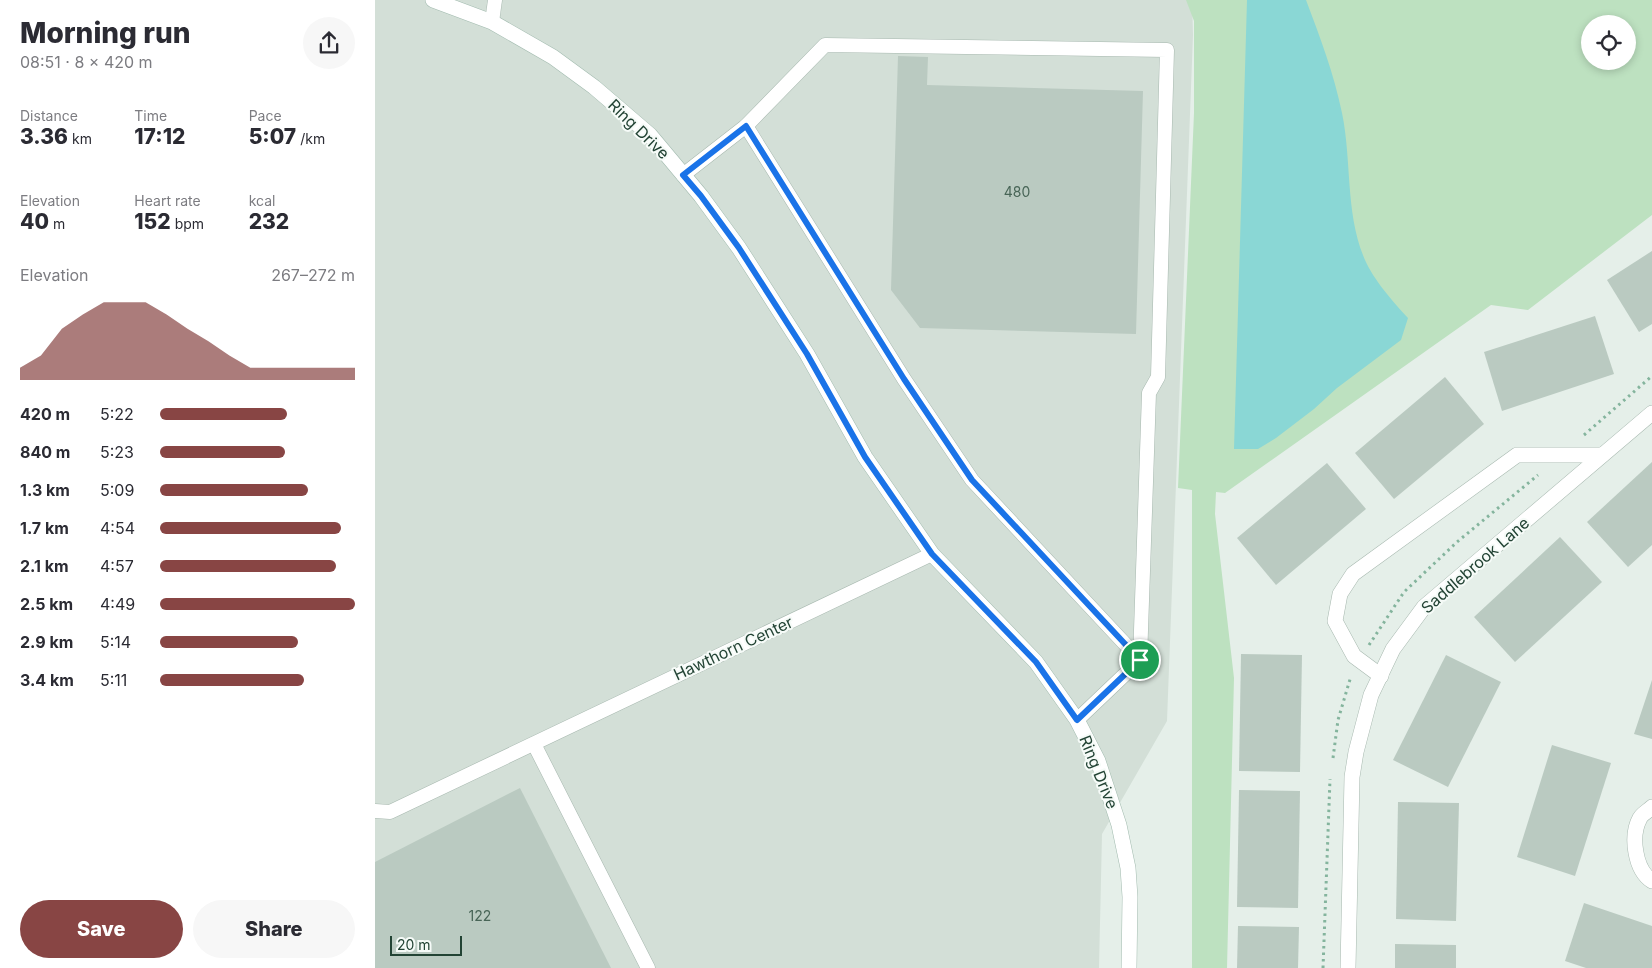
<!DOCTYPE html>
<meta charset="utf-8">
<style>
body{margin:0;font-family:Inter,sans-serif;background:#f7f7f7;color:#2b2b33;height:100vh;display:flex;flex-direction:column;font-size:19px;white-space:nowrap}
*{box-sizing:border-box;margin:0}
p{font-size:16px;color:#7c7c81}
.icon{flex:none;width:28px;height:28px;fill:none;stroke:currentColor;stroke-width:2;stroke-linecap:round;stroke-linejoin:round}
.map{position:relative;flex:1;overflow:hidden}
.details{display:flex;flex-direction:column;background:#fff;width:375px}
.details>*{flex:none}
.tools{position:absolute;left:1206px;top:15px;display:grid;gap:10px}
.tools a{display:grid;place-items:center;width:55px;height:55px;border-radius:50%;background:#fff;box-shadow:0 2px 8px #0003;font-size:25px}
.scale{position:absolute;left:15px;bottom:12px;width:72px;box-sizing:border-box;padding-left:5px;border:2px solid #224334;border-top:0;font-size:14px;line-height:18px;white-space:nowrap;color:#224334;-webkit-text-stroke:4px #f6fbf8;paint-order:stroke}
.pin{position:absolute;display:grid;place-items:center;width:42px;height:42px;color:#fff;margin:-21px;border:2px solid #fff;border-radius:50%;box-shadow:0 1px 5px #0007}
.round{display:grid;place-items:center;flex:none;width:52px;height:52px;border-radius:26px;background:#f7f7f7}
.head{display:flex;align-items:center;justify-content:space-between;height:85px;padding:0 20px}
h1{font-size:28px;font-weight:800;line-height:38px}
.stats{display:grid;grid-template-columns:repeat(3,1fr);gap:8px;height:85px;padding:5px 20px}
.stats div{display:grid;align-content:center}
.stats b{font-size:21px;font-weight:800}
.stats small{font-size:14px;font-weight:400}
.stats p{font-size:14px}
.chart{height:140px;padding:10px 20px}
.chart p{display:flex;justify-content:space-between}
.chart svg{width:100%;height:90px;margin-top:5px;fill:#884544;opacity:.7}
.button{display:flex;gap:10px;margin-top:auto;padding:10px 20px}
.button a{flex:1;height:58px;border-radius:30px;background:#884544;color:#fff;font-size:20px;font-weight:800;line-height:58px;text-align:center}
.button a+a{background:#f7f7f7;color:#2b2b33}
ul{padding:0 20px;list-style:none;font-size:16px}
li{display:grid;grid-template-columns:80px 60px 1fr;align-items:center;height:38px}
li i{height:12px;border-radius:6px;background:#884544}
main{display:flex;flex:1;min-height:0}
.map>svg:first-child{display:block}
.built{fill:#d3dfd7}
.green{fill:#bde1c0;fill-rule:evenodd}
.water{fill:#8ad7d5}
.building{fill:#bacac1}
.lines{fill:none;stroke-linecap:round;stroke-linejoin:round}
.lane-casing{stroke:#a7b8af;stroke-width:15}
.street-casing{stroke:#a7b8af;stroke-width:16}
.secondary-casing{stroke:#a2bbaf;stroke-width:16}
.path{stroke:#84b49d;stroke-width:3;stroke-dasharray:2.5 4;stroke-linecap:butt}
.lane{stroke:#fff;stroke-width:14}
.street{stroke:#fff;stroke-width:15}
.secondary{stroke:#fff;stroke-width:15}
.route-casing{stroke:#fff;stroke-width:10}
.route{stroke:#1a73e8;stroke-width:6}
.labels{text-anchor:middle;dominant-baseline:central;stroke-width:4;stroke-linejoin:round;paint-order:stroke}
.number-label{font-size:14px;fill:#486557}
.street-label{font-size:16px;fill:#224334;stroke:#f6fbf8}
</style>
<main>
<section class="details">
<div class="head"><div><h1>Morning run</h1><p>08:51 · 8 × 420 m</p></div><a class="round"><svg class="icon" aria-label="share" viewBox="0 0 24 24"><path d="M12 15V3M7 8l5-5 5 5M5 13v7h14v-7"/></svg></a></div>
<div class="stats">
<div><p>Distance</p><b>3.36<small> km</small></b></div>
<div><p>Time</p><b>17:12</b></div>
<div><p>Pace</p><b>5:07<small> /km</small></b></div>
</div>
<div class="stats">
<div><p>Elevation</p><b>40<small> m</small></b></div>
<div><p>Heart rate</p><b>152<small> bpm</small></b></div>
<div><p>kcal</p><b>232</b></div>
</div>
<div class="chart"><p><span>Elevation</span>267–272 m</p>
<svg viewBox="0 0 160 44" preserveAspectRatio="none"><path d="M0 44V38L10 32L20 19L30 12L40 6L50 6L60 6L70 12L80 19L90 25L100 32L110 38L120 38L130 38L140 38L150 38L160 38V44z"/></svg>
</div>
<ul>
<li><b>420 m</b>5:22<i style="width:65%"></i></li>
<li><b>840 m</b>5:23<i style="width:64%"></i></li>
<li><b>1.3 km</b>5:09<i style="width:76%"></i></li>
<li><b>1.7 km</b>4:54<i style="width:93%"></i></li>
<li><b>2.1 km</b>4:57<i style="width:90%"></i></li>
<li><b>2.5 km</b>4:49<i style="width:100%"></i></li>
<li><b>2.9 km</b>5:14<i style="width:71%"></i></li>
<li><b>3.4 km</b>5:11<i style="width:74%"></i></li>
</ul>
<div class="button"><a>Save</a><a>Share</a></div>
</section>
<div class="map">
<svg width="1277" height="968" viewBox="0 0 1277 968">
<rect width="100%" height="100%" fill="#e5efe9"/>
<polygon class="built" points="0,0 817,0 818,35 792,721 727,834 724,968 0,968"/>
<path class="green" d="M811,0h466v215l-124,95 -37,-5 -266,188 -9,-1 -1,22 19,164 -7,290h-35v-478l-14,-2 16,-375v-92zM1215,24h37v37h-37z"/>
<path class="water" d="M872,0h59c14,37 28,74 36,113 10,48 3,101 23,147 8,19 29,43 43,58l-7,22 -64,48 -23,21 -38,29 -18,11h-24z"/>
<g class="building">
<polygon points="523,56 553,57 552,85 768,91 761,334 545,328 516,290"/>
<polygon points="1277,251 1277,324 1264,332 1232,280"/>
<polygon points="1220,316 1239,374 1127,411 1109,352"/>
<polygon points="1070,377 1109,424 1019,499 980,453"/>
<polygon points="1277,462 1277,545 1253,567 1212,522"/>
<polygon points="952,463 991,509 901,585 862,538"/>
<polygon points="1185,537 1227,582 1140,662 1099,617"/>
<polygon points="866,654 927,655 925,772 864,771"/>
<polygon points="1071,655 1126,682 1073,787 1018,760"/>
<polygon points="1277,680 1277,739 1259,734"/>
<polygon points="1177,745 1236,763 1200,876 1142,857"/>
<polygon points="145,788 236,968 0,968 0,862"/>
<polygon points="864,790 925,791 923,908 862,907"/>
<polygon points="1023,802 1084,803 1081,921 1021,919"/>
<polygon points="1209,903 1277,926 1277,968 1211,968 1190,961"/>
<polygon points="863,926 924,927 923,968 862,968"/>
<polygon points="1020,944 1081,945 1081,968 1020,968"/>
</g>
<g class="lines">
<g class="lane-casing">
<g id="lane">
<polyline points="117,22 120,0"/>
<polyline points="371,126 529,379 597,480 765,660"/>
<polyline points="308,175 371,126 450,45 792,50 783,377 774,393 765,660 702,720"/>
<polyline points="159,744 273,968"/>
<polyline points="0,811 15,812 557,554"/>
</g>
</g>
<g class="street-casing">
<g id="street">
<polyline points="1006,676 979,656 960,621 965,594 978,574 1142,455 1227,455"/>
<path d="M1277,807c-4,4 -10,7 -12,11 -10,18 -5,52 12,63"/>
<polyline points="973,968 977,777 981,752 996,695 1018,649 1049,607 1277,413"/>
</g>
</g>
<g class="secondary-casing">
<polyline id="secondary" points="58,0 117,22 178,57 219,87 275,135 326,196 364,248 432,354 490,457 557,554 661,662 702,720 723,761 744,825 753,868 755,897 754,968"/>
</g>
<g class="path">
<polyline points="1209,435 1277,376"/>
<polyline points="994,645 1029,592 1082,542 1163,475"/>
<polyline points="958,758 963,720 976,676"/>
<polyline points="948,968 955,779"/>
</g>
<use href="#lane" class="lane"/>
<use href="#street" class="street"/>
<use href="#secondary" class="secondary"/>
</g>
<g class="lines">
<g class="route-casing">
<polygon id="route" points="371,126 529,379 597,480 765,660 702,720 661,662 557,554 490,457 432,354 364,248 326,196 308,175"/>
</g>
<use href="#route" class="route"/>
</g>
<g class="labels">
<g class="number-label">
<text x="642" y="191">480</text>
<text x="105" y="915">122</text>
</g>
<g class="street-label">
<text transform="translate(264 129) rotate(44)">Ring Drive</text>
<text transform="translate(1100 565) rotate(-41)">Saddlebrook Lane</text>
<text transform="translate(358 648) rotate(-25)">Hawthorn Center</text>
<text transform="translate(724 772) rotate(68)">Ring Drive</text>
</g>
</g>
</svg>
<div class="tools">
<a><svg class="icon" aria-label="locate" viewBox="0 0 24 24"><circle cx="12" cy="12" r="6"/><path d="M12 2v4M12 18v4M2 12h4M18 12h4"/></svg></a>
</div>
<div class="scale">20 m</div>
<div class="pin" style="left:765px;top:660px;background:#1e9e55"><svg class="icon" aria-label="arrive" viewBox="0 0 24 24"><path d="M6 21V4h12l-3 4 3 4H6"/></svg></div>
</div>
</main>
